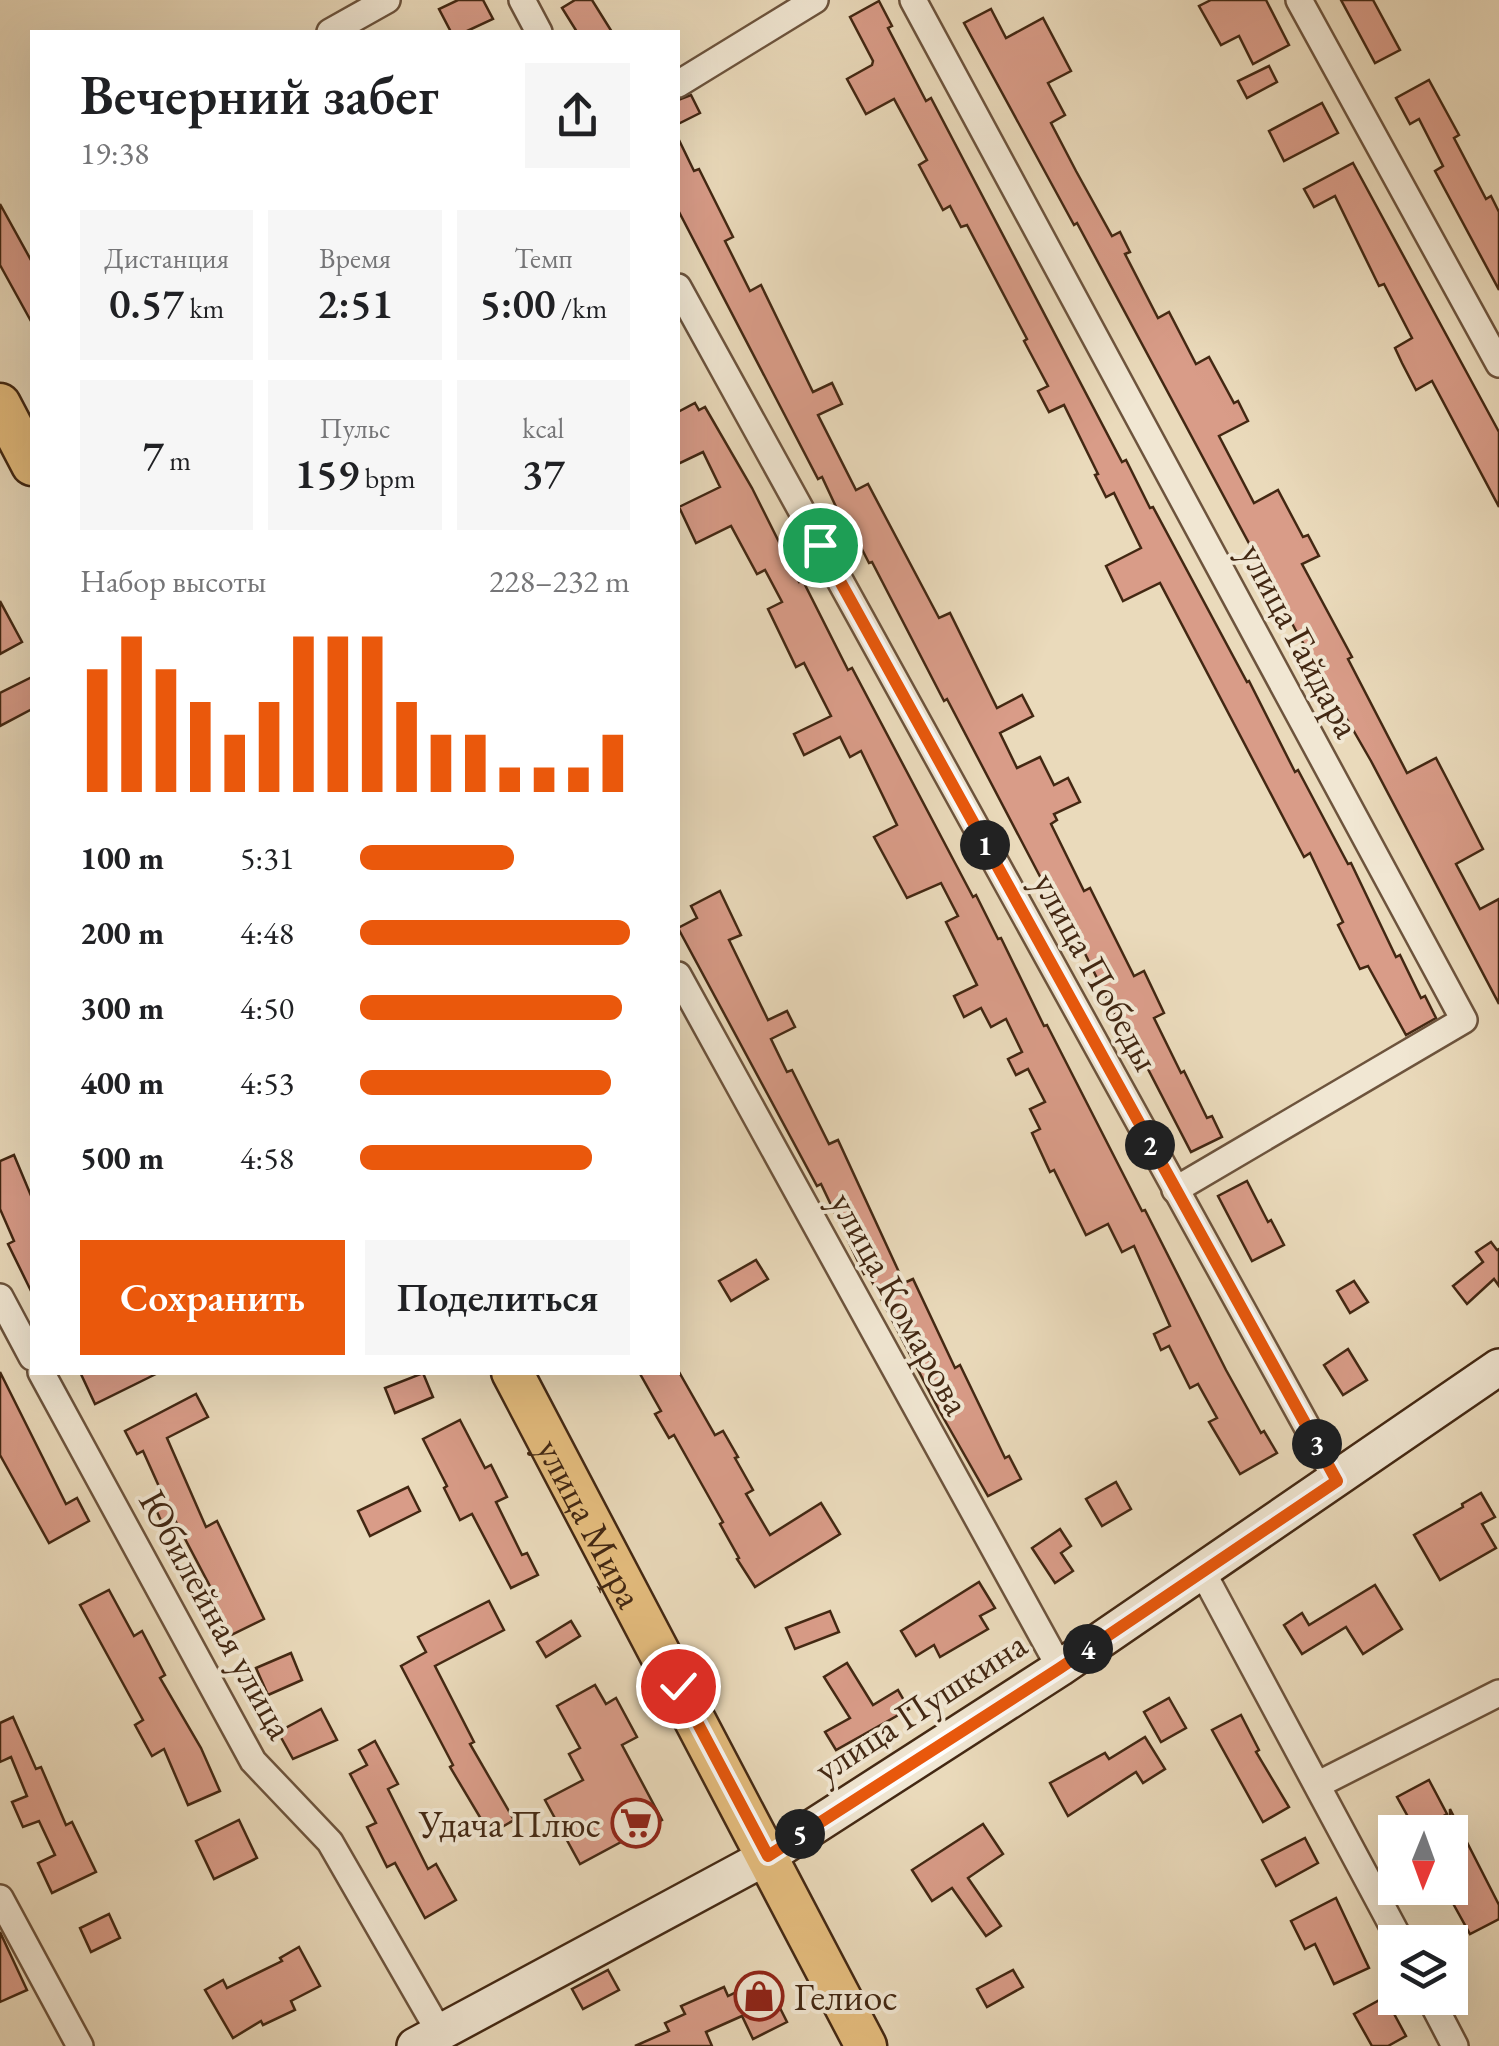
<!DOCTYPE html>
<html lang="ru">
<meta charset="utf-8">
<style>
body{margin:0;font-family:"EB Garamond",serif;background:#f6f6f6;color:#202124;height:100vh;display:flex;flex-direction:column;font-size:38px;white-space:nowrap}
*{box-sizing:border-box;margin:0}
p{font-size:32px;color:#757577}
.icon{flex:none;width:55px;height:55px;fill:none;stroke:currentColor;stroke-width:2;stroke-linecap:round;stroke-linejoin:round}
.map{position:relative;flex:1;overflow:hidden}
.details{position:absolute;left:30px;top:30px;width:650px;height:1345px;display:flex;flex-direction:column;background:#fff;border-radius:0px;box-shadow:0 10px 40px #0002}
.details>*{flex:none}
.needle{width:65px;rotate:181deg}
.controls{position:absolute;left:1378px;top:1815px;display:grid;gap:20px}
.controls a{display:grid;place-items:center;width:90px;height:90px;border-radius:0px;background:#fff;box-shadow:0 10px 40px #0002;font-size:50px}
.pin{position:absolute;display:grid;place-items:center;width:85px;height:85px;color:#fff;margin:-42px;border:5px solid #fff;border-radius:50%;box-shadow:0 2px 10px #0007}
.km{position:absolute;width:50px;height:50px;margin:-25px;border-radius:50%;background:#222;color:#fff;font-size:28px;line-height:50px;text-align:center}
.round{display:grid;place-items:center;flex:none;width:105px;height:105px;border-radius:0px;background:#f6f6f6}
.head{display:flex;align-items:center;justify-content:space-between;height:170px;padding:0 50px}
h1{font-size:55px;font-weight:600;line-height:75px}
.stats{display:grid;grid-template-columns:repeat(3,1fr);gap:15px;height:170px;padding:10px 50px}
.stats div{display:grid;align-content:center;border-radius:0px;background:#f6f6f6;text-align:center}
.stats b{font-size:42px;font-weight:600}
.stats small{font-size:28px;font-weight:400}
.stats p{font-size:28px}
.chart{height:280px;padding:20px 50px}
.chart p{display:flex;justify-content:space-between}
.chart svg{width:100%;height:180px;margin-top:10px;stroke:#ea580c;stroke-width:6}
.cta{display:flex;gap:20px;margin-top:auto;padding:20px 50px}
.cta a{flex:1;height:115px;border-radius:0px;background:#ea580c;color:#fff;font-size:40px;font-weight:600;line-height:115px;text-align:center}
.cta a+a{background:#f6f6f6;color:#202124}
ul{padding:0 50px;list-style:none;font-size:32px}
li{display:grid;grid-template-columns:160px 120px 1fr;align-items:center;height:75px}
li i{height:25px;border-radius:12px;background:#ea580c}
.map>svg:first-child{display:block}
.building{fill:#d99c88;stroke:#432813;stroke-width:2.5}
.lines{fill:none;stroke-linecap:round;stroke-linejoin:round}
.street-casing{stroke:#6d543d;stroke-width:30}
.secondary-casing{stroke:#432813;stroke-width:40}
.primary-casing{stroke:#432813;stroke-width:45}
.street{stroke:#f1e7d3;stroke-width:25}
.secondary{stroke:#f1e7d3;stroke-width:35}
.primary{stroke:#e5bd7e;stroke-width:40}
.route-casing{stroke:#fff;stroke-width:20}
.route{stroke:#ea580c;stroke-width:12}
.labels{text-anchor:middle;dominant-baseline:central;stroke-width:8;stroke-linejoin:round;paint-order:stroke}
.street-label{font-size:38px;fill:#432813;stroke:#f1e7d3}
.poi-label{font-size:38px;fill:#432813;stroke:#f1e7d3;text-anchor:end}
</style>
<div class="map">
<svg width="1499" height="2046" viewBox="0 0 1499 2046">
<rect width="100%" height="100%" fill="#eadabb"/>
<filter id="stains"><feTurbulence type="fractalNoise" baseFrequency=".002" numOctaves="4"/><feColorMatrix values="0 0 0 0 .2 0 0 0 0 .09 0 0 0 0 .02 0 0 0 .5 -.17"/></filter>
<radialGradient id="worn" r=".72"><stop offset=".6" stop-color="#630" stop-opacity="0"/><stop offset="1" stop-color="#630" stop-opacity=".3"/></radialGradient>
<g class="building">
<polygon points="458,0 483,0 493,19 465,32 451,32 439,9"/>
<polygon points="575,0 592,0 612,32 577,32 562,8"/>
<polygon points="1211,0 1266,0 1289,45 1253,64 1239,36 1221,45 1199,6"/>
<polygon points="1341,0 1373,0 1400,50 1375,63"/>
<polygon points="879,1 892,26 888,28 926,101 931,98 1122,462 1126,460 1150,508 1153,507 1247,682 1249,681 1295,772 1298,770 1348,864 1351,863 1396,957 1400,955 1421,998 1425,996 1436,1018 1406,1035 1368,966 1360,969 1338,925 1343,922 1310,853 1304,857 1160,583 1123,601 1106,566 1141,548 1114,493 1106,497 1095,475 1098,474 1064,405 1049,412 1038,391 1048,386 1024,341 1027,339 967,225 961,227 950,206 943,210 919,165 927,160 894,99 866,114 847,79 872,65 873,61 850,17"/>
<polygon points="991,9 1006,38 1043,18 1071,71 1048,83 1065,115 1051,123 1076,171 1112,236 1120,232 1130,252 1125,254 1158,318 1169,312 1196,364 1209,357 1234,403 1238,401 1248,421 1219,436 1254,503 1278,490 1303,537 1308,535 1319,556 1302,564 1352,657 1348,659 1407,773 1436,758 1447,779 1483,849 1456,864 1480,909 1499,899 1499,1004 1371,761 1295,629 1077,223 1074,225 964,23"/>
<polygon points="1269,66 1277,82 1247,98 1238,81"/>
<polygon points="1429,80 1459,135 1454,138 1486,199 1491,196 1499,212 1499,290 1435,171 1443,166 1419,119 1410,124 1396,98"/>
<polygon points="691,95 700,113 678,124 678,100"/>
<polygon points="1322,103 1338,133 1284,161 1269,131"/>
<polygon points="678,138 694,171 699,169 733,237 725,241 750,291 761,285 813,392 832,383 842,404 818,415 856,490 868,484 939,618 950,613 997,708 1022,695 1033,716 1000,733 1017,768 1040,757 1054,785 1068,778 1080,802 1054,814 1057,820 1051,824 1084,891 1090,888 1134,976 1144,971 1164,1013 1154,1018 1181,1073 1184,1071 1207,1118 1212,1116 1222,1137 1191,1152 1120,1015 1116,1017 1072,927 1069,929 1048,884 1045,886 947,699 944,701 872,562 869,563 849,524 845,526 822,477 818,479 678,210"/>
<polygon points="1353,163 1499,432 1499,507 1432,381 1416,390 1402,363 1395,348 1412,338 1384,284 1379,286 1335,196 1314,207 1304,189"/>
<polygon points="0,204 32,262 32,323 0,265"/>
<polygon points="695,403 699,410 705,407 752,488 799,582 803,581 848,670 852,668 973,897 976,895 998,939 1001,938 1044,1026 1047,1025 1142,1211 1145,1210 1226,1370 1261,1433 1264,1431 1277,1453 1240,1474 1209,1422 1217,1418 1198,1384 1190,1388 1169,1346 1161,1350 1154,1334 1170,1326 1134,1246 1122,1252 1108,1224 1086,1235 1054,1170 1050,1172 1032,1133 1040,1129 1030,1109 1045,1102 1028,1069 1016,1075 1008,1059 1022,1052 1006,1019 991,1027 981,1008 964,1017 954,996 977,985 946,922 958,916 941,883 907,898 874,837 897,825 861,751 850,757 840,737 804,755 794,734 831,716 804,663 796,667 768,609 782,602 765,570 757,574 731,526 696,543 679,507 720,487 703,452 678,464 678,412"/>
<polygon points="0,601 22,642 0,654"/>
<polygon points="32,677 32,709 0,726 0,693"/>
<polygon points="720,891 741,935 729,940 768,1020 787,1011 795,1027 771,1039 787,1072 792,1070 829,1144 838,1140 904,1283 913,1279 955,1368 960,1365 1005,1458 1009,1456 1021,1479 988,1496 940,1412 867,1272 864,1274 821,1184 817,1186 678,928 697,918 691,906"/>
<polygon points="14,1155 32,1198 32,1293 8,1244 14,1241 0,1209 0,1161"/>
<polygon points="1247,1181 1268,1222 1271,1220 1284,1245 1252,1261 1218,1196"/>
<polygon points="1491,1242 1497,1250 1499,1249 1499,1286 1494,1279 1467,1304 1453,1286 1483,1262 1476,1252"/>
<polygon points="756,1260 768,1279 731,1301 719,1281"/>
<polygon points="1354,1281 1368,1302 1350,1313 1337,1291"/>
<polygon points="1348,1349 1367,1380 1343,1395 1324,1365"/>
<polygon points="0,1372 66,1504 77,1498 89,1521 49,1543 0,1455"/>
<polygon points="80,1372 160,1372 95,1404"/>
<polygon points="639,1372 679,1372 715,1435 723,1431 738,1457 735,1458 753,1490 746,1494 770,1535 821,1503 840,1534 755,1587 737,1559 739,1558 720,1524 723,1522 674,1435 669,1438 655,1414 661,1411"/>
<polygon points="423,1373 433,1397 395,1413 385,1388"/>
<polygon points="196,1394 208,1417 167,1438 206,1527 217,1521 264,1619 225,1638 205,1596 213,1592 174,1518 162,1523 150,1496 161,1491 143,1451 137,1454 125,1431"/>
<polygon points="460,1420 485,1468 491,1465 507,1497 496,1502 522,1555 527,1553 538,1575 511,1588 472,1514 460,1520 444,1488 447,1486 423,1439"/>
<polygon points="1116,1482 1131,1509 1102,1526 1086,1499"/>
<polygon points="408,1487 420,1511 370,1536 358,1511"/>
<polygon points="1481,1493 1495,1517 1482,1524 1496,1548 1440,1580 1414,1535 1463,1507 1462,1504"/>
<polygon points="1060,1529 1071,1546 1061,1553 1073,1571 1055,1583 1032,1548"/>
<polygon points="979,1582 995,1608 980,1616 988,1629 940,1657 934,1645 916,1656 901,1631"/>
<polygon points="1375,1585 1402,1629 1363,1654 1346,1627 1302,1654 1284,1625 1302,1613 1309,1625"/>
<polygon points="109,1590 134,1636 142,1631 165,1675 160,1678 201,1748 220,1791 188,1805 164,1749 152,1756 135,1725 143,1720 80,1605"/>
<polygon points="489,1601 504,1630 435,1666 474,1742 470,1744 514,1820 490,1834 450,1767 453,1765 401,1666 426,1652 418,1637"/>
<polygon points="830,1611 839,1632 795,1649 786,1628"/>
<polygon points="571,1621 580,1636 546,1657 537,1642"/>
<polygon points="291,1653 302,1680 268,1695 256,1668"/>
<polygon points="847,1663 873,1705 898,1690 909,1709 836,1750 825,1732 850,1718 824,1677"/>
<polygon points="595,1685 606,1704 616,1698 637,1737 622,1745 662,1820 580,1864 545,1800 583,1780 569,1754 580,1748 557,1706"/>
<polygon points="1169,1698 1186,1728 1161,1742 1144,1712"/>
<polygon points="321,1709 337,1740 293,1759 278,1732"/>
<polygon points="1241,1715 1259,1750 1256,1752 1289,1807 1263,1822 1212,1730"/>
<polygon points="13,1717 36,1769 41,1767 66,1825 72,1822 96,1872 52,1893 38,1863 55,1855 39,1821 23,1827 12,1802 27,1796 11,1757 0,1762 0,1723"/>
<polygon points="1145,1737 1165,1769 1143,1783 1136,1772 1068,1816 1050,1783 1105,1753 1109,1759"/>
<polygon points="375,1741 398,1784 388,1789 428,1869 436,1864 456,1900 425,1918 395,1863 387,1867 367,1827 376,1823 350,1774 367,1765 359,1750"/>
<polygon points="1429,1780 1447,1814 1416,1831 1397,1797"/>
<polygon points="1450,1809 1499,1905 1499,1919 1470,1934 1450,1898"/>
<polygon points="239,1820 257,1858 214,1879 196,1841"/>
<polygon points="983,1824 1003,1854 968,1878 1001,1926 986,1936 952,1888 932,1901 912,1870"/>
<polygon points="1305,1838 1318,1863 1276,1886 1262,1860"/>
<polygon points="1336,1898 1369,1968 1334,1984 1315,1944 1305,1949 1291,1921"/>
<polygon points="109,1914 120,1938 91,1952 80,1928"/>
<polygon points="0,1932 27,1990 0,2002"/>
<polygon points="299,1947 320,1986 291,2001 295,2010 263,2025 261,2021 233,2038 205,1990 223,1980 227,1988 282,1961 280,1958"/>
<polygon points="608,1970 619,1990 583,2009 572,1989"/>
<polygon points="1013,1970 1023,1987 987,2007 977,1989"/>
<polygon points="765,1978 787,2022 753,2039 742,2016 706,2032 712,2046 635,2046 669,2031 665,2023 685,2014 681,2006 724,1987 728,1996"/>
<polygon points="1385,1997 1406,2036 1388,2046 1372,2046 1354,2014"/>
</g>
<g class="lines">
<g class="street-casing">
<g id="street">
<polyline points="522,0 539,32"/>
<polyline points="913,0 1464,1020 1175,1190"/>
<polyline points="1299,0 1499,364"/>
<polyline points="330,32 387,0"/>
<polyline points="678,84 815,0"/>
<polyline points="678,287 1337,1481"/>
<polyline points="678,975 1060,1668"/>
<polyline points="0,1297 32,1357"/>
<polyline points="41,1372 253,1761 330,1842 440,2033"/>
<polyline points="1202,1571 1401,1942"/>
<polyline points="1319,1784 1499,1693"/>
<polyline points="0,1898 80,2046"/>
<polyline points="1430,1998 1455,2046"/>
</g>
</g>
<g class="secondary-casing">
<polyline id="secondary" points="415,2046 768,1856 1060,1668 1499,1367"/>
</g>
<g class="primary-casing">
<g id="primary">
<polyline points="0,404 32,465"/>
<path id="s1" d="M512,1372l354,674"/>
</g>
</g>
<use href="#street" class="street"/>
<use href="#secondary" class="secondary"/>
<use href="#primary" class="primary"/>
</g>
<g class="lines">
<g class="route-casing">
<polyline id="route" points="678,1686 768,1856 1060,1668 1337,1481 820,545"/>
</g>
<use href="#route" class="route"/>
</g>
<defs>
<g id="supermarket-ring" transform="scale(2.5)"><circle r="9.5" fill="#f1e7d3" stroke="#8f2418" stroke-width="1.5"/><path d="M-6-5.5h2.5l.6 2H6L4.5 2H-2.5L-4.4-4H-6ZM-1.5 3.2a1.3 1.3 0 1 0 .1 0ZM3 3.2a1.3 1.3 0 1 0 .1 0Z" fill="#8f2418"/></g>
<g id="shop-ring" transform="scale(2.5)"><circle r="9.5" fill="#f1e7d3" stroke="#8f2418" stroke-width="1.5"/><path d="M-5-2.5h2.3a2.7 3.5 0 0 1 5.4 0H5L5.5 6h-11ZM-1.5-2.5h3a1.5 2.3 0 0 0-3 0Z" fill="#8f2418"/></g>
</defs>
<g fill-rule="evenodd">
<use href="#supermarket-ring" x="636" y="1823"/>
<use href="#shop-ring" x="759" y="1996"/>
</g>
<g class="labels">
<g class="street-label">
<text transform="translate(1301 640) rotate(62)">улица Гайдара</text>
<text transform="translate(1097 971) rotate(61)">улица Победы</text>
<text transform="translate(901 1303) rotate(61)">улица Комарова</text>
<text stroke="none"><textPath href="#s1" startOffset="170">улица Мира</textPath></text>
<text transform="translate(217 1614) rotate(61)">Юбилейная улица</text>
<text transform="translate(920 1706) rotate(-33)">улица Пушкина</text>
</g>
<g class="poi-label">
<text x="601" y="1823">Удача Плюс</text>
<text x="794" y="1996" text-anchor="start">Гелиос</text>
</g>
</g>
<rect width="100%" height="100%" filter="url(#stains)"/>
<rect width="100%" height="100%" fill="url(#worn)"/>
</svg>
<div class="controls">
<a><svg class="needle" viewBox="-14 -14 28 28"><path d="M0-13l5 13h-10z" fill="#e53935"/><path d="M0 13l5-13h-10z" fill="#757577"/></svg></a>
<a><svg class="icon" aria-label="layers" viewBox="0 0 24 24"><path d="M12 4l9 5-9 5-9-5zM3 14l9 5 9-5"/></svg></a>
</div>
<div class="pin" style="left:820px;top:545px;background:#1e9e55"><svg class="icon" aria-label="arrive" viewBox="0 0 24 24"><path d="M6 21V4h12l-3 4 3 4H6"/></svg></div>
<div class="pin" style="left:678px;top:1686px;background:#d93025"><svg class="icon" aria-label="check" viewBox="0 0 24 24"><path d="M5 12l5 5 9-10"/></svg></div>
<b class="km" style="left:985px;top:845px">1</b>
<b class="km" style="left:1150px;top:1145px">2</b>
<b class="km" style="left:1317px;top:1444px">3</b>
<b class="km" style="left:1088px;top:1649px">4</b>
<b class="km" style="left:800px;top:1834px">5</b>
<section class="details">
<div class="head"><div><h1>Вечерний забег</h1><p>19:38</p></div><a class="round"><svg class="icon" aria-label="share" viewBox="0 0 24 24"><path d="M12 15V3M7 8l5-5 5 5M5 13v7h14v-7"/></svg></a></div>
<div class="stats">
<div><p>Дистанция</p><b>0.57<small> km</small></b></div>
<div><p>Время</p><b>2:51</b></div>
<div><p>Темп</p><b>5:00<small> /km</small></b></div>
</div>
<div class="stats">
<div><b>7<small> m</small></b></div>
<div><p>Пульс</p><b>159<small> bpm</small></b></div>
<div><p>kcal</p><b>37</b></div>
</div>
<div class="chart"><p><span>Набор высоты</span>228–232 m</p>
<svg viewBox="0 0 160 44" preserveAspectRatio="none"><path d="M5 44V14M15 44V6M25 44V14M35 44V22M45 44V30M55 44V22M65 44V6M75 44V6M85 44V6M95 44V22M105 44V30M115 44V30M125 44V38M135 44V38M145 44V38M155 44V30"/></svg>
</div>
<ul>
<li><b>100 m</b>5:31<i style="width:57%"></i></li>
<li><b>200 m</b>4:48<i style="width:100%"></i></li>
<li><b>300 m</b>4:50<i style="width:97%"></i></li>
<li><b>400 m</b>4:53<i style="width:93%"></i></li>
<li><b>500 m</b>4:58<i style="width:86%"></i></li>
</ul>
<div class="cta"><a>Сохранить</a><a>Поделиться</a></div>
</section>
</div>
